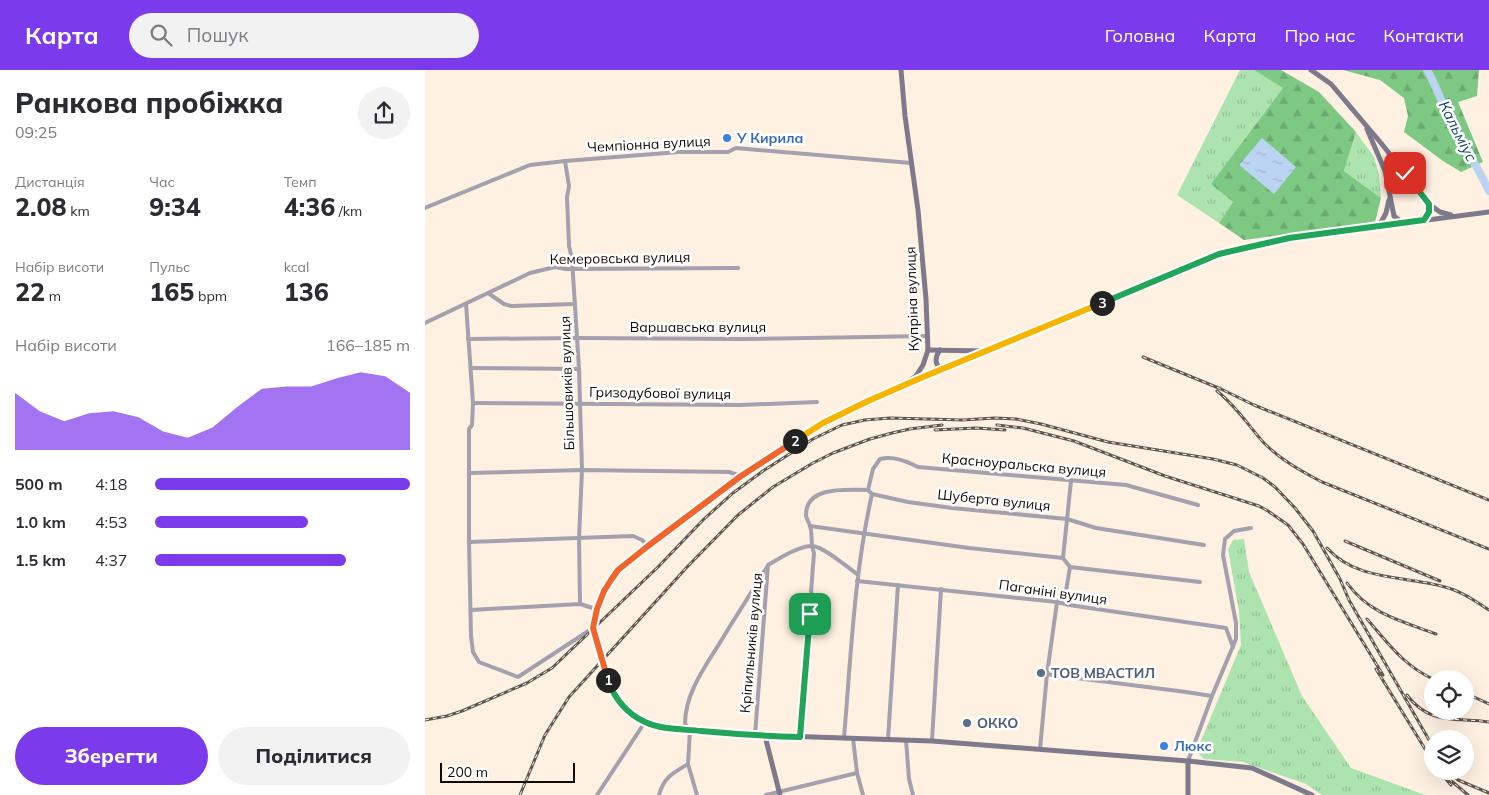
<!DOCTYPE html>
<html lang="uk">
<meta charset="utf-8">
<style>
body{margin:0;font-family:Mulish,sans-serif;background:#f2f2f3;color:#2b2b33;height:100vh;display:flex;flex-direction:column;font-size:19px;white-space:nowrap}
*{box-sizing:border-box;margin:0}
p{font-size:16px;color:#7c7c81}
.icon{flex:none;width:28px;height:28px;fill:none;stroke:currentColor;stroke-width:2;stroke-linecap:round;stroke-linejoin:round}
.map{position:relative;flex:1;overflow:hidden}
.details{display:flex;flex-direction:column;background:#fff;width:425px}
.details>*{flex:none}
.tools{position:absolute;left:999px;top:600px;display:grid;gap:10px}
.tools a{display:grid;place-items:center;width:50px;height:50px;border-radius:50%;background:#fff;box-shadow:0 5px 20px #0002;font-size:25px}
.scale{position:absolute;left:15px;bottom:12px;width:135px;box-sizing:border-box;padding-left:5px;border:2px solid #110a03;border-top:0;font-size:14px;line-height:18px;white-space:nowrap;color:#110a03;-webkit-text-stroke:4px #fff;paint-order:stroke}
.pin{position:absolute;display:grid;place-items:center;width:42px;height:42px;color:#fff;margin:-21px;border-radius:10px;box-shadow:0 2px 8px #0006}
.km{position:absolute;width:25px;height:25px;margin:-12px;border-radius:50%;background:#222;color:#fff;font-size:14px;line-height:25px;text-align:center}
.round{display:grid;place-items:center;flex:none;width:52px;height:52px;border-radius:26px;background:#f2f2f3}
.headline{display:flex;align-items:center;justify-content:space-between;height:85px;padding:0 15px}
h1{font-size:28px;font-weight:800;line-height:38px}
.metrics{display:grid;grid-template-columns:repeat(3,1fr);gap:8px;height:85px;padding:5px 15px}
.metrics div{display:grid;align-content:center}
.metrics b{font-size:25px;font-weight:800}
.metrics small{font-size:14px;font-weight:400}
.metrics p{font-size:14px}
.chart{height:140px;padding:10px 15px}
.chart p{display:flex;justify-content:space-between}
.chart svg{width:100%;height:90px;margin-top:5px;fill:#7c3aed;opacity:.7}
.primary-button{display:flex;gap:10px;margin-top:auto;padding:10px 15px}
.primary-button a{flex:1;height:58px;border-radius:30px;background:#7c3aed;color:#fff;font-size:20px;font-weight:800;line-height:58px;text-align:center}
.primary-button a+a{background:#f2f2f3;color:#2b2b33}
ul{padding:0 15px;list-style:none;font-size:16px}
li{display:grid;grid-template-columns:80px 60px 1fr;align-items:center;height:38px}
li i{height:12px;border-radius:6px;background:#7c3aed}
header{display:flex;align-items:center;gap:30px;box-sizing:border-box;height:70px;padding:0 25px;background:#7c3aed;color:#fff}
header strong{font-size:24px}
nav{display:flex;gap:28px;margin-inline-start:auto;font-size:18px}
.search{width:350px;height:45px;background:#f2f2f3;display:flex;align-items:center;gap:12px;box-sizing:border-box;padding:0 18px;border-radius:28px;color:#7c7c81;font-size:19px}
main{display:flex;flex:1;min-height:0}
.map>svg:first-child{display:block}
.grass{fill:url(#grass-tufts)}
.forest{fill:url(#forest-firs)}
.water{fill:url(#water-ripples)}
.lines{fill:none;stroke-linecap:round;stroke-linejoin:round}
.river{stroke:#bad4f1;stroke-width:8}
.street{stroke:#a4a0ad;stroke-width:4}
.secondary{stroke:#7e798b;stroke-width:5}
.rail-casing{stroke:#5e554c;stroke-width:3}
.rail{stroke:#fff;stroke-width:1;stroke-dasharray:4;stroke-linecap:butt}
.split-1-casing{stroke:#fff;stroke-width:10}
.split-2-casing{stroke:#fff;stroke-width:10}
.split-3-casing{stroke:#fff;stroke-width:10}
.split-4-casing{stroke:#fff;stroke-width:10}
.split-1{stroke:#22a559;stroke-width:6}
.split-2{stroke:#f0652b;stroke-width:6}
.split-3{stroke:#f5b400;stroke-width:6}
.split-4{stroke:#22a559;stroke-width:6}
.shop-dot{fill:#3f7fe0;stroke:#fff;stroke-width:2}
.service-dot{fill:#5c6f8a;stroke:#fff;stroke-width:2}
.labels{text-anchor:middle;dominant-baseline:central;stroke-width:5;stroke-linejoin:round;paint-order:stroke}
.shop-label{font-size:14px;font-weight:bold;fill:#366cbe;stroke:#fff;text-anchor:start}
.street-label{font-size:14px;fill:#110a03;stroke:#fff}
.service-label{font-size:14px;font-weight:bold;fill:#4e5e75;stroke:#fff;text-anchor:start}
.water-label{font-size:15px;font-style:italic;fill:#12416e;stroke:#fff}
</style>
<header>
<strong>Карта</strong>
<div class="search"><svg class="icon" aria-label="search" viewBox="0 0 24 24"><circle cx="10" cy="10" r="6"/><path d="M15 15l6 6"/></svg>Пошук</div>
<nav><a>Головна</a><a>Карта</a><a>Про нас</a><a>Контакти</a></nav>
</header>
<main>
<section class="details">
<div class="headline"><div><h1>Ранкова пробіжка</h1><p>09:25</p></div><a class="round"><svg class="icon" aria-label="share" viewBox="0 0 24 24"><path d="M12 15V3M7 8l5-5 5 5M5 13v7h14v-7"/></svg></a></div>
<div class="metrics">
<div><p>Дистанція</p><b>2.08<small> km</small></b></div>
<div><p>Час</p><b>9:34</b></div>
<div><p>Темп</p><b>4:36<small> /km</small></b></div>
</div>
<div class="metrics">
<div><p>Набір висоти</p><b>22<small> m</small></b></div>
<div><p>Пульс</p><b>165<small> bpm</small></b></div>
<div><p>kcal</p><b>136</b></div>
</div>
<div class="chart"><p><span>Набір висоти</span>166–185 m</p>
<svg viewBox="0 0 160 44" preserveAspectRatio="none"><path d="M0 44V16L10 25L20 30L30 26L40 25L50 28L60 35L70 38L80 33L90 23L100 14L110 13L120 13L130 9L140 6L150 8L160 16V44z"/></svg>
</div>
<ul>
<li><b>500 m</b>4:18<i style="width:100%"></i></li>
<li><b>1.0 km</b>4:53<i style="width:60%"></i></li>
<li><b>1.5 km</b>4:37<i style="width:75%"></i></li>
</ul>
<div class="primary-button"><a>Зберегти</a><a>Поділитися</a></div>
</section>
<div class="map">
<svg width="1064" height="725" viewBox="0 0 1064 725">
<defs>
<pattern id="grass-tufts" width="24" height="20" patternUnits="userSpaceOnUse" patternTransform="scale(1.25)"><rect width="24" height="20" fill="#ace3af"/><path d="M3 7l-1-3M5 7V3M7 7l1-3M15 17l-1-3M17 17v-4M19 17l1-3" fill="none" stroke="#93c195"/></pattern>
<pattern id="forest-firs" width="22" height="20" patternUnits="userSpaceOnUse" patternTransform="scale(1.25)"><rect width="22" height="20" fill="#7dc883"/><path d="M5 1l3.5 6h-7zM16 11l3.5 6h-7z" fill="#6baa70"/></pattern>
<pattern id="water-ripples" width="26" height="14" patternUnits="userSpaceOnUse" patternTransform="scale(1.25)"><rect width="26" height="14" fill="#bad4f1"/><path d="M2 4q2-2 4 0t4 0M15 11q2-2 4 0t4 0" fill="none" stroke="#9fb5cd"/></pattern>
</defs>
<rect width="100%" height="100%" fill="#fef1e2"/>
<g class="grass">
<polygon points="815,0 829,0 858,18 787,114 808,132 794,153 752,125"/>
<polygon points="931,62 949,87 954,105 956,128 919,101"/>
<polygon points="819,469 824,502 877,626 926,698 1000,725 897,725 881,714 818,692 779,689 773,683 775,673 816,575 814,541 803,479 808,470"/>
</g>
<g class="forest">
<polygon points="829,0 856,0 894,22 931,62 919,101 956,128 950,152 819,170 794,153 808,132 786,114 858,18"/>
<polygon points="918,0 1054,0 1052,26 1033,32 1058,92 1036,102 1018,91 979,62 983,46 979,28 955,10"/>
</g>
<polygon class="water" points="837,68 871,97 849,124 814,95"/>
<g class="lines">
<path class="river" d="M1002,0c9,15 14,31 21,46 13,25 29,49 41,75"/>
<g class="street">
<polyline points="140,91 144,116 142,127 144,176 147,189 154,299 157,400 154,468 155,534"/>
<polyline points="0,138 105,95 140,91 254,82 303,82 311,78 486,93"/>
<polyline points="63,223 79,234 86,236 150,234"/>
<polyline points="41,234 48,333 47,355 44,359 44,472 46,566 48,582 54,592 93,607 168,558"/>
<polyline points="0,253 105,203 130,197 141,199 313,198"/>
<polyline points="43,269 152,268 316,269 503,266"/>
<polyline points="46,298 154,299"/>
<polyline points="48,333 315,335 392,332"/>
<polyline points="44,403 157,400 304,402 316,406"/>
<path d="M443,420l5,-21 7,-10c14,-3 26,2 38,8l208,18 72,20"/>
<polyline points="385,456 544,478 638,488"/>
<polyline points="44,472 208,466 217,470 223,476"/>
<polyline points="645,497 775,512"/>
<polyline points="432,511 632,532 644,535 801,558 808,577"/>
<polyline points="46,540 155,534 171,539"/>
<path d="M622,604c55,8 110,13 165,22"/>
<path d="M330,665l13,-170c12,-7 29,-18 43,-19 11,-1 36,21 46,28"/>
<path d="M375,667l14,-184c-4,-10 -1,-18 -4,-27 -1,-4 -4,-7 -4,-11 0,-30 42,-25 62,-25l4,4 36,8 44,6 115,11 29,9 108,17"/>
<path d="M419,668c7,-82 10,-164 28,-244"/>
<polyline points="428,668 432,703 438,725"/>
<polyline points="463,669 473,515"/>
<polyline points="481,670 484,709 488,725"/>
<polyline points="507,671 516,519"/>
<polyline points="615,679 622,604 632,532 640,527 645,497 638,488 646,411"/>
<polyline points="763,691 787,626 811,569 811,553 798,485 800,469 809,461 826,458"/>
<polyline points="172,725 220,652"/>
<path d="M234,725c5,-18 14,-22 29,-31"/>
<path d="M272,725l-9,-31 2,-34 -5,-6c0,-33 23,-61 39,-88 14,-23 29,-46 43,-69"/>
<polyline points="341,725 432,703"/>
</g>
<g class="secondary">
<polyline points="476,0 480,46 493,140 501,229 503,280 498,295 491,306 476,317 443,331 398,353 339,390 223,476 193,500 179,521 171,539 168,560 184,614 195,633 206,644 220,652 247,659 330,665 507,671 763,691 827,698 887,725"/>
<polyline points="886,0 906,14 956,73 1004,134 1015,142 1026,145"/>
<polyline points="942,59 960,101 969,146 978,153"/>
<polyline points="999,150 1004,142 1004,134"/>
<polyline points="954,156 961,143 964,130"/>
<polyline points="503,280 559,281"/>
<path d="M515,280c-6,8 -5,15 2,20"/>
<polyline points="488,311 794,184 864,168 1064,142"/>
<polyline points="340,666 355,725"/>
<polyline points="763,691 763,725"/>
</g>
<g class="rail-casing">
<g id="rail">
<polyline points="718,287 796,319 829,335 1064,430"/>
<path d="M792,321c19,15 31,34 47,52 17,17 37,28 58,39l167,67"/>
<polyline points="572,355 598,358 649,371 740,406 834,436 843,441 863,455 878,474 958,605"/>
<polyline points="510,360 551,358 580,360"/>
<polyline points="920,471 1015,511"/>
<path d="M902,478c31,34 77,27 118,39 16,4 30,14 44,23"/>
<path d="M922,513c22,31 55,38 89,51"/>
<path d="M942,549c21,24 36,46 66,60"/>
<polyline points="951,599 1008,692"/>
<polyline points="1040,623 1064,634"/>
<path d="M982,625c23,31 50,22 82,27"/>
<polyline points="0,650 22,646 37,641 102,613 127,598 233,497 279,449 308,423 338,401 388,369 417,355 440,350 465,348 538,350 570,348 591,349 616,354 683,372 788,389 812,395 838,408 850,417 870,438 888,461 915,509 924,530 1008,677"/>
<polyline points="1014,701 1026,715"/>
<polyline points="1023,701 1033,710 1064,723"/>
<polyline points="1024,709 1043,725"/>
<polyline points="95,725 120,665 144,627 263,496 313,445 348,417 388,393 408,383 445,369 467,363 485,359 517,355"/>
</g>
</g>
<use href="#rail" class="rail"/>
</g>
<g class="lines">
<g class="split-1-casing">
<path id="split-1" d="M183,610c6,18 19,34 37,42 17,8 37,7 56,9 33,3 66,5 99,6l10,-123"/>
</g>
<g class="split-2-casing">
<polyline id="split-2" points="183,610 168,558 172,539 179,521 186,510 193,500 223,476 316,406 370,371"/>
</g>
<g class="split-3-casing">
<polyline id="split-3" points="370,371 398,353 443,331 498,307 677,233"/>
</g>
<g class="split-4-casing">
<polyline id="split-4" points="677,233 794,184 864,168 999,150 1004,142 1004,134 980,103"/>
</g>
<use href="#split-1" class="split-1"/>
<use href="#split-2" class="split-2"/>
<use href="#split-3" class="split-3"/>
<use href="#split-4" class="split-4"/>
</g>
<g class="shop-dot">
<circle cx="302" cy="68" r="5"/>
<circle cx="739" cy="676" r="5"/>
</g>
<g class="service-dot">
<circle cx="616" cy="603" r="5"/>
<circle cx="542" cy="653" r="5"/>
</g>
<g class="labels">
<g class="shop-label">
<text x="312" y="68">У Кирила</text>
<text x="749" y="676">Люкс</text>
</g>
<g class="street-label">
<text transform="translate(224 74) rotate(-3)">Чемпіонна вулиця</text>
<text transform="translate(195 188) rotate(-1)">Кемеровська вулиця</text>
<text transform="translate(487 229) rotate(-92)">Купріна вулиця</text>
<text x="273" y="257">Варшавська вулиця</text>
<text transform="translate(142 313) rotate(-92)">Більшовиків вулиця</text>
<text transform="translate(235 323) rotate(1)">Гризодубової вулиця</text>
<text transform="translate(599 395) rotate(5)">Красноуральска вулиця</text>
<text transform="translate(569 430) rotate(6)">Шуберта вулиця</text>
<text transform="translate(628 522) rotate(8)">Паганіні вулиця</text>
<text transform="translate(326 573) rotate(-85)">Кріпильників вулиця</text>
</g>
<g class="service-label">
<text x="626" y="603">ТОВ МВАСТИЛ</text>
<text x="552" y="653">ОККО</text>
</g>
<g class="water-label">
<text transform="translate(1033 61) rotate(63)">Кальміус</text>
</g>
</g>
</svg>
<div class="tools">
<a><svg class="icon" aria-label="locate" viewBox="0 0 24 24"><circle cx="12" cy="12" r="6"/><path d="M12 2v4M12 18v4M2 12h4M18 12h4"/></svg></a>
<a><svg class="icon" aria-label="layers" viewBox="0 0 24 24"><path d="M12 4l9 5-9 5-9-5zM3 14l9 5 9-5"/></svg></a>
</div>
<div class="scale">200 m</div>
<div class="pin" style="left:385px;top:544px;background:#1e9e55"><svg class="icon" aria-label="arrive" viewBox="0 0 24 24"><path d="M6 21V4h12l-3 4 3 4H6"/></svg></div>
<div class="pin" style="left:980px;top:103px;background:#d93025"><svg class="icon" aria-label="check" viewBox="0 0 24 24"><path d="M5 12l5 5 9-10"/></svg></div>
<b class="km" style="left:183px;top:610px">1</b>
<b class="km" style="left:370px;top:371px">2</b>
<b class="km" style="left:677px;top:233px">3</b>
</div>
</main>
